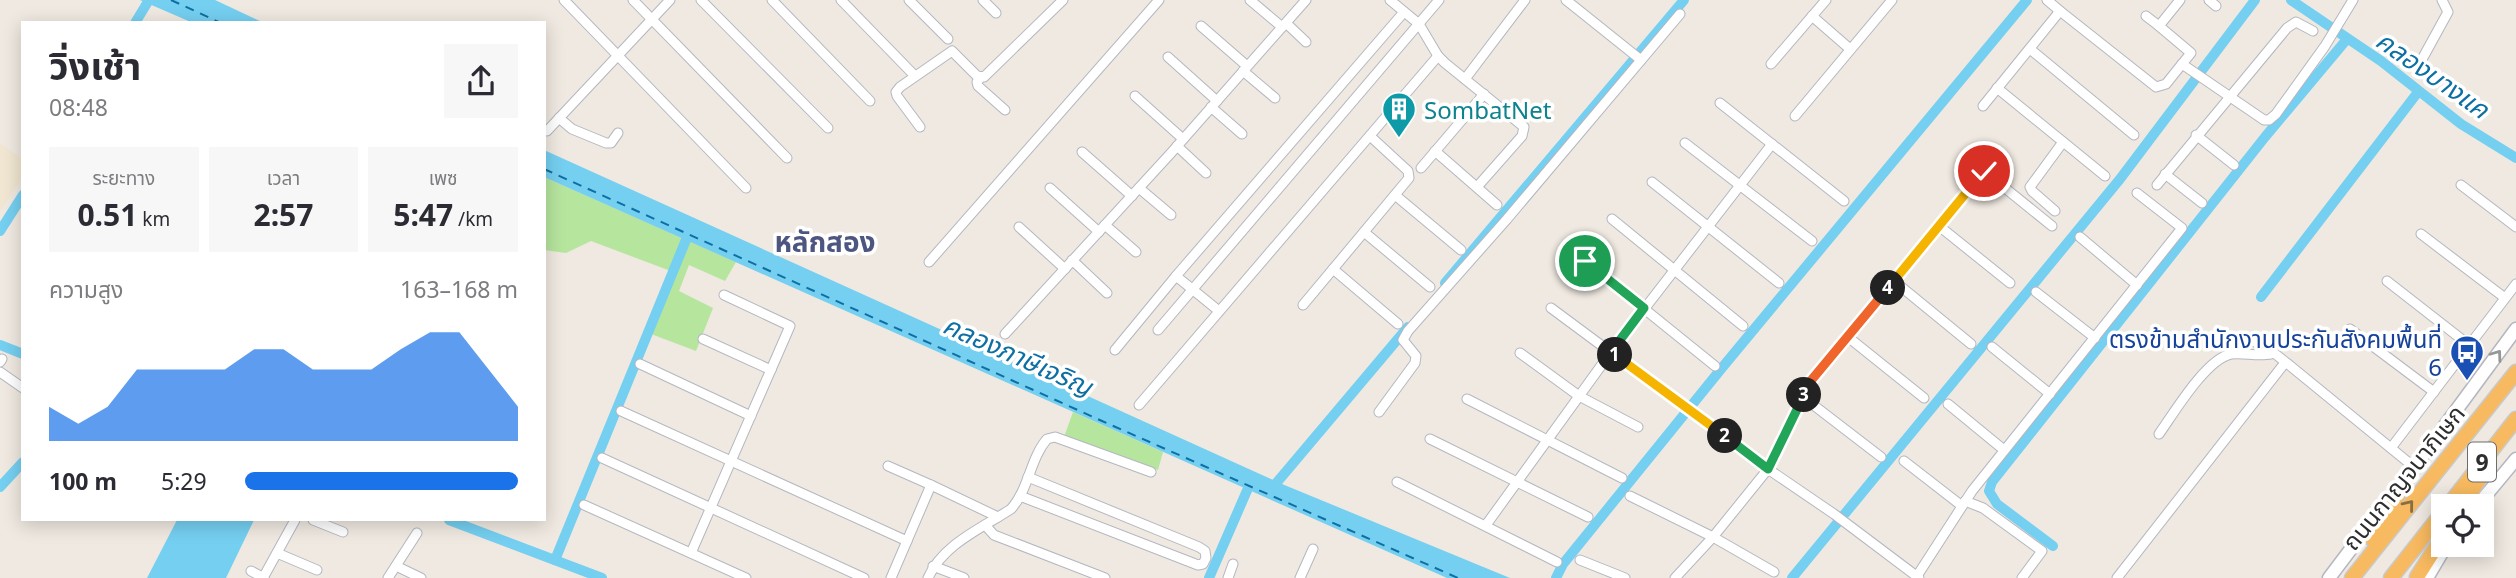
<!DOCTYPE html>
<html lang="th">
<meta charset="utf-8">
<style>
body{margin:0;font-family:"Noto Sans","Noto Sans Thai",sans-serif;background:#f7f7f7;color:#2b2b33;height:100vh;display:flex;flex-direction:column;font-size:26px;white-space:nowrap}
*{box-sizing:border-box;margin:0}
p{font-size:23px;color:#7c7c81}
.icon{flex:none;width:38px;height:38px;fill:none;stroke:currentColor;stroke-width:2;stroke-linecap:round;stroke-linejoin:round}
.map{position:relative;flex:1;overflow:hidden}
.side{position:absolute;left:21px;top:21px;width:525px;height:500px;display:flex;flex-direction:column;background:#fff;border-radius:0px;box-shadow:0 4px 18px #0003}
.side>*{flex:none}
.controls{position:absolute;left:2431px;top:494px;display:grid;gap:14px}
.controls a{display:grid;place-items:center;width:63px;height:63px;border-radius:0px;background:#fff;box-shadow:0 4px 18px #0003;font-size:35px}
.pin{position:absolute;display:grid;place-items:center;width:60px;height:60px;color:#fff;margin:-30px;border:4px solid #fff;border-radius:50%;box-shadow:0 2px 7px #0007}
.km{position:absolute;width:35px;height:35px;margin:-18px;border-radius:50%;background:#222;color:#fff;font-size:19px;line-height:35px;text-align:center}
.round{display:grid;place-items:center;flex:none;width:74px;height:74px;border-radius:0px;background:#f7f7f7}
.overview{display:flex;align-items:center;justify-content:space-between;height:119px;padding:0 28px}
h1{font-size:38px;font-weight:700;line-height:52px}
.stats{display:grid;grid-template-columns:repeat(3,1fr);gap:10px;height:119px;padding:7px 28px}
.stats div{display:grid;align-content:center;border-radius:0px;background:#f7f7f7;text-align:center}
.stats b{font-size:30px;font-weight:700}
.stats small{font-size:19px;font-weight:400}
.stats p{font-size:19px}
.chart{height:196px;padding:14px 28px}
.chart p{display:flex;justify-content:space-between}
.chart svg{width:100%;height:126px;margin-top:7px;fill:#1a73e8;opacity:.7}
ul{padding:0 28px;list-style:none;font-size:23px}
li{display:grid;grid-template-columns:112px 84px 1fr;align-items:center;height:52px}
li i{height:18px;border-radius:9px;background:#1a73e8}
.map>svg:first-child{display:block}
.education{fill:#f0e6d1}
.green{fill:#b6e59e}
.water{fill:#75cff0}
.lines{fill:none;stroke-linecap:round;stroke-linejoin:round}
.canal{stroke:#75cff0;stroke-width:10}
.ferry{stroke:#0d6fa3;stroke-width:2;stroke-dasharray:9 7;stroke-linecap:butt}
.minor-casing{stroke:#b4b7c1;stroke-width:11}
.secondary-casing{stroke:#b4b7c1;stroke-width:15}
.trunk-casing{stroke:#c9c9c9;stroke-width:17}
.minor{stroke:#fff;stroke-width:9}
.secondary{stroke:#fff;stroke-width:12}
.trunk{stroke:#f8ba60;stroke-width:14}
.oneway{stroke:#969696}
.oneway2{stroke:#896d44}
.split-1-casing{stroke:#fff;stroke-width:14}
.split-2-casing{stroke:#fff;stroke-width:14}
.split-3-casing{stroke:#fff;stroke-width:14}
.split-4-casing{stroke:#fff;stroke-width:14}
.split-5-casing{stroke:#fff;stroke-width:14}
.split-1{stroke:#22a559;stroke-width:9}
.split-2{stroke:#f5b400;stroke-width:9}
.split-3{stroke:#22a559;stroke-width:9}
.split-4{stroke:#f0652b;stroke-width:9}
.split-5{stroke:#f5b400;stroke-width:9}
.labels{text-anchor:middle;dominant-baseline:central;stroke-width:7;stroke-linejoin:round;paint-order:stroke}
.shield{fill:#fff;stroke:#6d6d6d;stroke-width:2}
.shield-label{font-size:23px;font-weight:bold;fill:#2e2e2e}
.culture-label{font-size:24px;fill:#0d838f;stroke:#fff;text-anchor:start}
.transit-label{font-size:24px;fill:#164399;stroke:#fff;text-anchor:end}
.street-label{font-size:24px;fill:#2e2e2e;stroke:#fff}
.water-label{font-size:26px;font-style:italic;fill:#0d6fa3;stroke:#fff}
.quarter-label{font-size:28px;font-weight:bold;fill:#4d5680;stroke:#fff}
</style>
<div class="map">
<svg width="2516" height="578" viewBox="0 0 2516 578">
<rect width="100%" height="100%" fill="#efe9e1"/>
<polygon class="education" points="0,144 23,159 23,177 0,211"/>
<g class="green">
<polygon points="544,177 736,262 725,281 689,265 679,291 713,308 696,351 651,334 676,273 591,241 566,253 544,250"/>
<polygon points="1073,412 1163,452 1158,470 1064,437"/>
</g>
<g class="water">
<polygon points="140,0 215,0 264,23 193,23"/>
<polygon points="544,150 1282,484 1510,578 1447,578 544,177"/>
<polygon points="177,520 254,520 226,578 147,578"/>
</g>
<g class="lines">
<g class="canal">
<polyline points="2291,0 2381,61 2461,124 2516,158"/>
<polyline points="135,23 149,0"/>
<polyline points="0,231 23,195"/>
<polyline points="1445,283 1684,0"/>
<polyline points="2261,297 2418,92"/>
<polyline points="0,345 23,354"/>
<polyline points="0,487 23,462"/>
<polyline points="1273,487 1408,327"/>
<polyline points="449,520 602,578"/>
<polyline points="2053,546 1997,504 1989,491 1992,482 2265,137 2347,39"/>
<polyline points="555,560 690,230"/>
<polyline points="1209,578 1252,479"/>
<polyline points="1556,578 1563,564 1721,369 2027,0"/>
<polyline points="1792,578 2120,179 2255,0"/>
</g>
<g class="ferry">
<polyline points="171,0 221,23"/>
<polyline points="544,169 1102,421 1458,578"/>
</g>
<g class="minor-casing">
<g id="minor">
<polyline points="564,0 746,188"/>
<polyline points="633,0 787,158"/>
<polyline points="701,0 828,128"/>
<polyline points="772,0 870,101"/>
<polyline points="841,0 915,76"/>
<polyline points="909,0 948,39"/>
<polyline points="983,0 996,13"/>
<polyline points="1250,0 1282,27"/>
<polyline points="1390,0 1419,24 1438,56 1445,63 1524,127 1522,136 1477,187"/>
<polyline points="1566,0 1641,60"/>
<polyline points="2047,0 2060,11"/>
<polyline points="2180,0 2159,26 2191,53 2182,64 2264,120 2269,120 2276,114 2325,46 2353,0"/>
<polyline points="2209,0 2216,6"/>
<polyline points="1812,16 1850,49"/>
<polyline points="2146,16 2159,26"/>
<polyline points="1286,23 1306,42"/>
<polyline points="1201,26 1247,66"/>
<polyline points="2030,49 2134,135"/>
<polyline points="1168,57 1217,101"/>
<polyline points="2420,63 2448,12 2442,0"/>
<polyline points="1771,64 1826,0"/>
<polyline points="1243,71 1275,98"/>
<polyline points="980,78 977,82 978,86 1005,110"/>
<polyline points="1465,79 1525,0"/>
<polyline points="1997,88 2105,176"/>
<polyline points="1135,96 1183,139"/>
<polyline points="1720,103 1844,201"/>
<polyline points="1983,106 2060,11 2156,87 2166,84 2182,64"/>
<polyline points="1211,107 1242,134"/>
<polyline points="1795,116 1892,0"/>
<polyline points="559,118 572,129 606,143 611,143 618,133"/>
<polyline points="920,127 897,96 896,92 900,87 952,51 977,76 984,77 1063,0"/>
<polyline points="547,131 670,0"/>
<polyline points="2196,135 2234,165"/>
<polyline points="1685,143 1812,241"/>
<polyline points="1177,146 1206,173"/>
<polyline points="1435,151 1497,205"/>
<polyline points="1082,152 1132,196"/>
<polyline points="1421,168 1484,94"/>
<polyline points="1984,171 2052,226"/>
<polyline points="2165,174 2202,203"/>
<polyline points="1652,182 1779,283"/>
<polyline points="2157,185 2287,28 2296,22 2313,31"/>
<polyline points="2461,185 2516,227"/>
<polyline points="1050,188 1099,232"/>
<polyline points="1139,188 1171,215"/>
<polyline points="1395,195 1461,250"/>
<polyline points="2055,211 2032,191 2030,187 2063,142"/>
<polyline points="1612,219 1743,326"/>
<polyline points="1105,225 1136,252"/>
<polyline points="1939,226 2010,283"/>
<polyline points="1019,227 1065,269"/>
<polyline points="1364,232 1430,287"/>
<polyline points="2421,234 2505,298"/>
<polyline points="2080,237 2137,285"/>
<polyline points="1072,260 1107,293"/>
<polyline points="1585,261 1715,366"/>
<polyline points="929,262 1159,0"/>
<polyline points="1333,269 1398,324"/>
<polyline points="1176,276 1404,12"/>
<polyline points="1894,281 1971,344"/>
<polyline points="2387,281 2469,345"/>
<polyline points="2036,292 2095,338"/>
<polyline points="1303,305 1409,178 1408,171 1370,136"/>
<polyline points="1551,308 1768,469 1834,514 1919,578"/>
<polyline points="2350,329 2434,392"/>
<polyline points="1158,330 1439,0"/>
<polyline points="1005,334 1171,153 1306,0"/>
<polyline points="1848,337 1924,398"/>
<polyline points="703,339 771,370"/>
<polyline points="2252,339 2270,354"/>
<polyline points="1992,347 2050,394"/>
<polyline points="1115,350 1176,276 1219,311"/>
<polyline points="1520,353 1579,396 1638,427"/>
<polyline points="0,362 2,359"/>
<polyline points="640,364 751,416"/>
<polyline points="0,372 23,388"/>
<polyline points="1803,397 1881,457"/>
<polyline points="1467,399 1622,478"/>
<polyline points="1948,404 2004,450"/>
<polyline points="1139,405 1438,56"/>
<polyline points="621,411 907,541"/>
<polyline points="1379,412 1415,363 1416,356 1403,340 1408,331 1507,219 1680,14"/>
<path d="M2159,434c15,-21 47,-75 72,-80 15,-2 28,4 43,-1l14,11"/>
<polyline points="1430,439 1588,517"/>
<polyline points="2391,448 2516,284"/>
<polyline points="602,458 864,578"/>
<polyline points="1904,461 1962,506"/>
<polyline points="888,466 931,485"/>
<polyline points="1397,482 1557,562"/>
<polyline points="1020,496 1198,565 1203,564 1206,558 1205,551 1199,547 1028,477"/>
<polyline points="1630,496 1713,537 1774,572"/>
<polyline points="1965,501 1983,508 2042,551 2022,578"/>
<polyline points="584,505 746,578"/>
<polyline points="313,520 343,532"/>
<polyline points="985,525 994,535 1105,578"/>
<polyline points="1486,525 1611,352 1772,144"/>
<polyline points="277,553 317,570"/>
<polyline points="691,553 790,326 724,295"/>
<polyline points="1580,560 1625,578"/>
<polyline points="396,566 421,578"/>
<polyline points="933,566 964,578"/>
<polyline points="251,571 264,578"/>
<polyline points="1917,576 1972,491 2182,228 2137,193"/>
<polyline points="263,578 295,520"/>
<polyline points="388,578 417,533"/>
<polyline points="891,578 931,485 998,517"/>
<path d="M928,578c15,-34 54,-50 83,-69 18,-20 19,-50 36,-70l8,-2 96,35"/>
<polyline points="1228,578 1233,564"/>
<polyline points="1300,578 1313,549"/>
<polyline points="1675,578 1713,537 1768,469 1809,383 1992,161"/>
<polyline points="2117,578 2284,364 2288,364 2414,467"/>
</g>
</g>
<g class="secondary-casing">
<g id="secondary">
<polyline points="2410,473 2516,329"/>
<polyline points="2477,506 2516,459"/>
<polyline points="2329,578 2394,492"/>
<polyline points="2427,578 2447,544"/>
</g>
</g>
<g class="trunk-casing">
<g id="trunk">
<polyline points="2448,506 2516,419"/>
<polyline points="2462,506 2480,478"/>
<polyline points="2373,540 2414,467"/>
<polyline points="2417,577 2443,536"/>
<polyline points="2352,578 2516,372"/>
<polyline points="2391,578 2443,512"/>
</g>
</g>
<use href="#minor" class="minor"/>
<use href="#secondary" class="secondary"/>
<use href="#trunk" class="trunk"/>
</g>
<defs><path id="oneway-chevron" d="M-2-3.5L2.5 0L-2 3.5" fill="none" stroke-width="1.6" stroke-linecap="round" stroke-linejoin="round" transform="scale(1.75)"/></defs>
<use class="oneway" href="#oneway-chevron" transform="translate(2497 355) rotate(-54)"/>
<use class="oneway2" href="#oneway-chevron" transform="translate(2409 505) rotate(-51)"/>
<g class="lines">
<g class="split-1-casing">
<polyline id="split-1" points="1585,261 1644,308 1611,352 1615,355"/>
</g>
<g class="split-2-casing">
<polyline id="split-2" points="1615,355 1725,436"/>
</g>
<g class="split-3-casing">
<polyline id="split-3" points="1725,436 1768,469 1804,395"/>
</g>
<g class="split-4-casing">
<polyline id="split-4" points="1804,395 1809,383 1888,288"/>
</g>
<g class="split-5-casing">
<polyline id="split-5" points="1888,288 1984,171"/>
</g>
<use href="#split-1" class="split-1"/>
<use href="#split-2" class="split-2"/>
<use href="#split-3" class="split-3"/>
<use href="#split-4" class="split-4"/>
<use href="#split-5" class="split-5"/>
</g>
<defs>
<g id="building-pin" transform="scale(1.75)"><path d="M0 17L-7.5 6A9.5 9.5 0 1 1 7.5 6Z" fill="#0f9aa8" stroke="#fff"/><path d="M-4-6H4V6H1V3H-1V6H-4ZM-2.5-4.3h1.7v1.8h-1.7ZM.8-4.3h1.7v1.8H.8ZM-2.5-1h1.7V.8h-1.7ZM.8-1h1.7V.8H.8Z" fill="#fff"/></g>
<g id="bus-pin" transform="scale(1.75)"><path d="M0 17L-7.5 6A9.5 9.5 0 1 1 7.5 6Z" fill="#1a4fb4" stroke="#fff"/><path d="M-5-6H5V4H4V6H2V4H-2V6H-4V4H-5ZM-3.5-4V0h7V-4ZM-3.5 1.2v1.5H-2V1.2ZM2 1.2v1.5H3.5V1.2Z" fill="#fff"/></g>
</defs>
<g fill-rule="evenodd">
<use href="#building-pin" x="1399" y="109"/>
<use href="#bus-pin" x="2467" y="352"/>
</g>
<g class="labels">
<rect class="shield" x="2468" y="442.5" width="28" height="39" rx="5"/>
<g class="shield-label">
<text x="2482" y="462">9</text>
</g>
<g class="culture-label">
<text x="1424" y="109">SombatNet</text>
</g>
<g class="transit-label">
<text x="2442" y="338">ตรงข้ามสำนักงานประกันสังคมพื้นที่<tspan x="2442" dy="28">6</tspan></text>
</g>
<g class="street-label">
<text transform="translate(2403 477) rotate(-51)">ถนนกาญจนาภิเษก</text>
</g>
<g class="water-label">
<text transform="translate(2433 74) rotate(35)">คลองบางแค</text>
<text transform="translate(1018 355) rotate(24)">คลองภาษีเจริญ</text>
</g>
<g class="quarter-label">
<text x="825" y="241">หลักสอง</text>
</g>
</g>
</svg>
<div class="controls">
<a><svg class="icon" aria-label="locate" viewBox="0 0 24 24"><circle cx="12" cy="12" r="6"/><path d="M12 2v4M12 18v4M2 12h4M18 12h4"/></svg></a>
</div>
<div class="pin" style="left:1585px;top:261px;background:#1e9e55"><svg class="icon" aria-label="arrive" viewBox="0 0 24 24"><path d="M6 21V4h12l-3 4 3 4H6"/></svg></div>
<div class="pin" style="left:1984px;top:171px;background:#d93025"><svg class="icon" aria-label="check" viewBox="0 0 24 24"><path d="M5 12l5 5 9-10"/></svg></div>
<b class="km" style="left:1615px;top:355px">1</b>
<b class="km" style="left:1725px;top:436px">2</b>
<b class="km" style="left:1804px;top:395px">3</b>
<b class="km" style="left:1888px;top:288px">4</b>
<section class="side">
<div class="overview"><div><h1>วิ่งเช้า</h1><p>08:48</p></div><a class="round"><svg class="icon" aria-label="share" viewBox="0 0 24 24"><path d="M12 15V3M7 8l5-5 5 5M5 13v7h14v-7"/></svg></a></div>
<div class="stats">
<div><p>ระยะทาง</p><b>0.51<small> km</small></b></div>
<div><p>เวลา</p><b>2:57</b></div>
<div><p>เพซ</p><b>5:47<small> /km</small></b></div>
</div>
<div class="chart"><p><span>ความสูง</span>163–168 m</p>
<svg viewBox="0 0 160 44" preserveAspectRatio="none"><path d="M0 44V32L10 38L20 32L30 19L40 19L50 19L60 19L70 12L80 12L90 19L100 19L110 19L120 12L130 6L140 6L150 19L160 32V44z"/></svg>
</div>
<ul>
<li><b>100 m</b>5:29<i style="width:100%"></i></li>
</ul>
</section>
</div>
